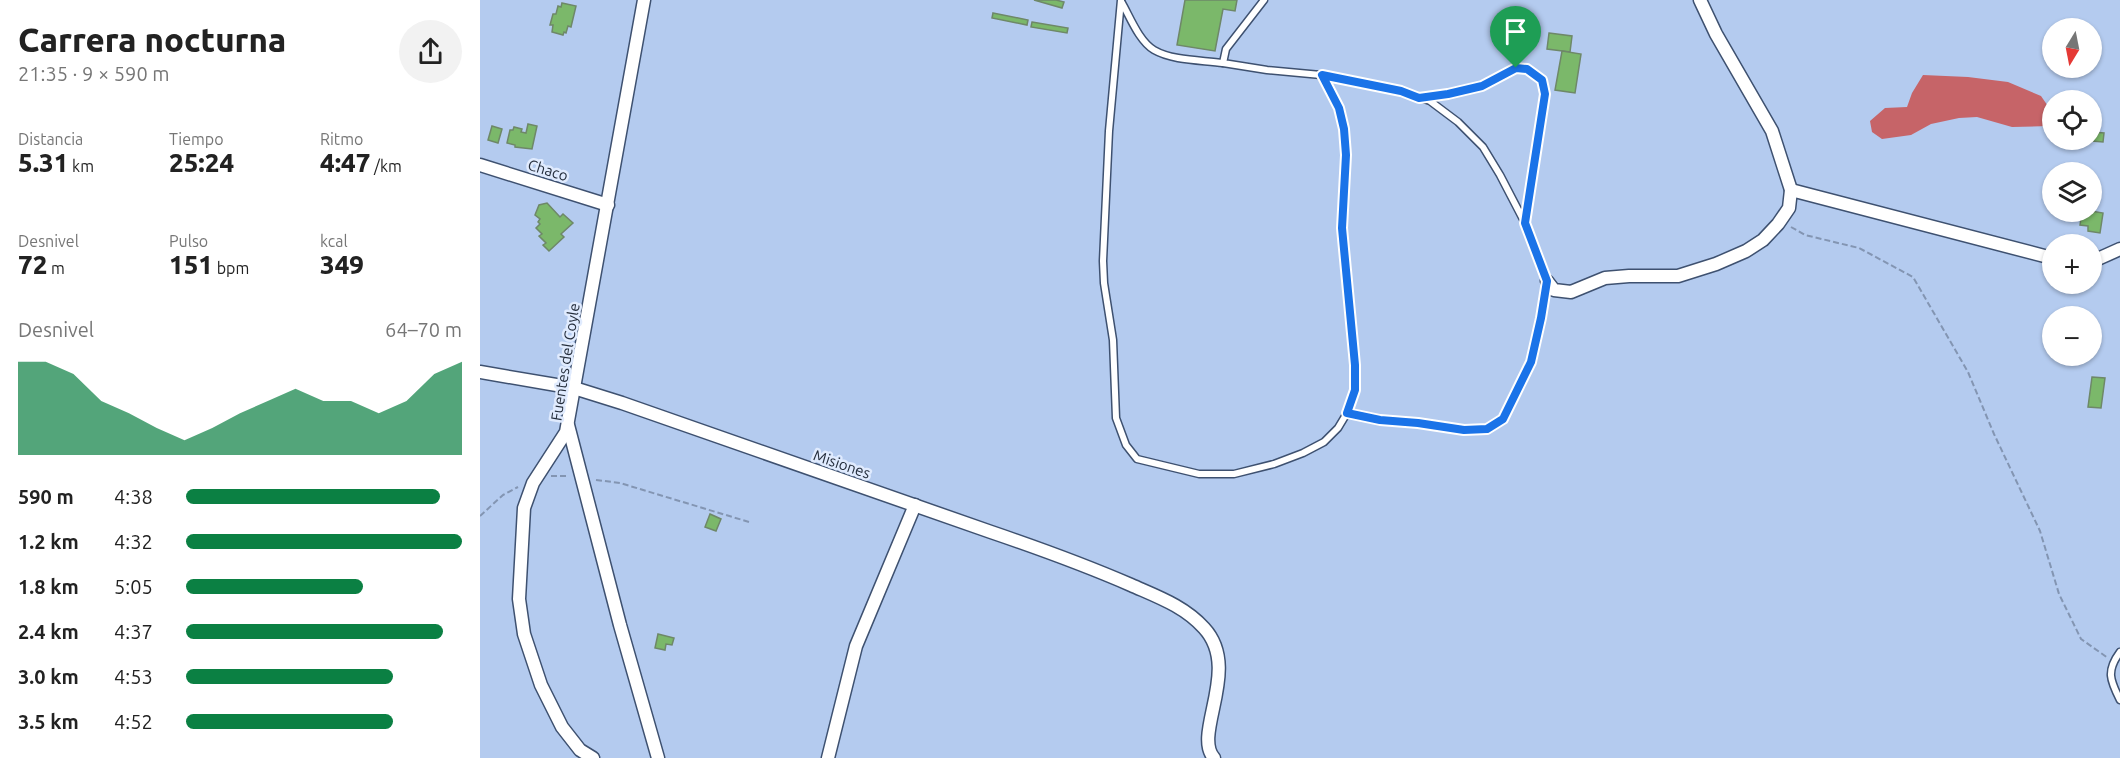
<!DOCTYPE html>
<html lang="es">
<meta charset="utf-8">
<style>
body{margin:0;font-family:Ubuntu,sans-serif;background:#f2f2f2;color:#222;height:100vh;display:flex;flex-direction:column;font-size:22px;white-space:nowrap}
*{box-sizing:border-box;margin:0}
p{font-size:20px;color:#767676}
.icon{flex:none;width:33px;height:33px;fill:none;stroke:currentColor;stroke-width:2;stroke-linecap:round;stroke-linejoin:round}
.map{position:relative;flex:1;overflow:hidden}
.sheet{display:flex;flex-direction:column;background:#fff;width:480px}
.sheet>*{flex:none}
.needle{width:39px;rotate:190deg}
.tools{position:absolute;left:1562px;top:18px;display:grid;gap:12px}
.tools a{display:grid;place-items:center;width:60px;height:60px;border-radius:50%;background:#fff;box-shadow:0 2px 4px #0004;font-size:30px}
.pin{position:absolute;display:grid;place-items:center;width:51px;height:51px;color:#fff;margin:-62px -26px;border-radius:50% 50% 50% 0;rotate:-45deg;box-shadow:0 0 6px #0007}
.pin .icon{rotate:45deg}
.round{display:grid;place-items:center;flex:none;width:63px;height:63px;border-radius:32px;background:#f2f2f2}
.summary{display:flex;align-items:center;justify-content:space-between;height:102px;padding:0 18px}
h1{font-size:33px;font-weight:800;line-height:45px}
.stats{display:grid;grid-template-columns:repeat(3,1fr);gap:9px;height:102px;padding:6px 18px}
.stats div{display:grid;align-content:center}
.stats b{font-size:26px;font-weight:800}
.stats small{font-size:16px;font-weight:400}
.stats p{font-size:16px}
.chart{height:168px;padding:12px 18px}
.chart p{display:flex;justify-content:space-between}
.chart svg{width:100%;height:108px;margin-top:6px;fill:#0b8043;opacity:.7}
ul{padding:0 18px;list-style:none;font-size:20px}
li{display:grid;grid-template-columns:96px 72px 1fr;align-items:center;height:45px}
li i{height:15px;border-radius:8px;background:#0b8043}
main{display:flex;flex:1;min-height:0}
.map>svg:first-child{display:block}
.water{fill:#c66468}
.building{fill:#7bb86a;stroke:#6e8868;stroke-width:1.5}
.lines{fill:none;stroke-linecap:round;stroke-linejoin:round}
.service-casing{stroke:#3e5170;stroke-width:9}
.minor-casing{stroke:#3e5170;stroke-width:15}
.path{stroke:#8395b2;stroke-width:2;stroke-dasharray:6 3;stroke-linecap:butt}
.service{stroke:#fff;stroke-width:6}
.minor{stroke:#fff;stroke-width:12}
.route-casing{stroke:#fff;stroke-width:12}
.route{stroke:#1a73e8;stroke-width:8}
.labels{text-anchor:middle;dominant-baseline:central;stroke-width:5;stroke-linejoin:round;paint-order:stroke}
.street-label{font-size:15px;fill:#242d3b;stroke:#e0ebfe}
</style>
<main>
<section class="sheet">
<div class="summary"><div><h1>Carrera nocturna</h1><p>21:35 · 9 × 590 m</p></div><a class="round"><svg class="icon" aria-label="share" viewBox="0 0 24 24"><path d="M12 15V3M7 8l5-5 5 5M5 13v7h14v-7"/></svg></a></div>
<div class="stats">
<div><p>Distancia</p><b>5.31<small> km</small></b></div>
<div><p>Tiempo</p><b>25:24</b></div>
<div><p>Ritmo</p><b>4:47<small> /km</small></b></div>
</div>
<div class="stats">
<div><p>Desnivel</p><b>72<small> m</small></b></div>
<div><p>Pulso</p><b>151<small> bpm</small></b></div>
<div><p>kcal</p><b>349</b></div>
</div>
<div class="chart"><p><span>Desnivel</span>64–70 m</p>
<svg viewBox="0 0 160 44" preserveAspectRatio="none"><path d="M0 44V6L10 6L20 11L30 22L40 27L50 33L60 38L70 33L80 27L90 22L100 17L110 22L120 22L130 27L140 22L150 11L160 6V44z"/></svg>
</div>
<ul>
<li><b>590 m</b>4:38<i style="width:92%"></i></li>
<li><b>1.2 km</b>4:32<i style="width:100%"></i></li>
<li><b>1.8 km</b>5:05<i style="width:64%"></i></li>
<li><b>2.4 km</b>4:37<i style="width:93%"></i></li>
<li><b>3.0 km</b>4:53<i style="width:75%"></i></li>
<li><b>3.5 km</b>4:52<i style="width:75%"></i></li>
</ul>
</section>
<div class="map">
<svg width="1640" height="758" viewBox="0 0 1640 758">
<rect width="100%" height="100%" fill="#b4cbef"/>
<polygon class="water" points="1443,75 1488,77 1528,82 1561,96 1572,112 1572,124 1569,126 1532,127 1497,117 1479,118 1451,124 1431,135 1402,139 1392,132 1390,121 1405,108 1427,107 1432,93"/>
<g class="building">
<polygon points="554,0 576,0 584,2 582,8"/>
<polygon points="705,0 757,0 755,11 743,9 735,51 697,45"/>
<polygon points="82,3 96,6 91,27 88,26 86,33 84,32 83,35 72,32 73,25 70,25 73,14 76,14 78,6 81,7"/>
<polygon points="513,13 548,20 547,25 512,18"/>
<polygon points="552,22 588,28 587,33 551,27"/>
<polygon points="1069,33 1092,36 1090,52 1067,49"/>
<polygon points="1082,51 1101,54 1095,93 1075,90"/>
<polygon points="48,124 57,126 52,149 35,147 35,145 27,143 30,130 33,130 34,127 42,129 41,132 46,133"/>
<polygon points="12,126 22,129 18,143 8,140"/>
<polygon points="1613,132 1624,133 1623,142 1612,141"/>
<polygon points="67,203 80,217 83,214 93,223 81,234 84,237 69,251 63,245 66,243 59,236 62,234 56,228 60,224 58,222 60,219 55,215 59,205"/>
<polygon points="1611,211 1623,213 1620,233 1608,231 1608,226 1600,225 1602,212"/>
<polygon points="1612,377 1625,378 1621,408 1608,407"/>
<polygon points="230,514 241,519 236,531 225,527"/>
<polygon points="178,634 194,638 192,645 186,644 185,650 175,648"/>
</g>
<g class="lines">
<g class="service-casing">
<g id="service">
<polyline points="641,0 629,131 623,261 624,283 633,340 636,418 646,445 657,459 719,474 754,474 794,464 823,453 844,442 858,428 867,413 875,390 875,365 862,228 866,155 864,129 859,108 841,75"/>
<polyline points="784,0 746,49 743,63 787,70 841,75 921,91 950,101 978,122 1003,147 1020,175 1045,223 1067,281 1061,318 1051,362 1023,419 1007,429 984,430 938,423 900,420 867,413"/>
<path d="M642,3c8,14 17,38 32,47 19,11 48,10 69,13"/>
<polyline points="941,97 968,94 1002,86 1036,68 1048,69 1062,80 1065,94 1045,223"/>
<path d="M1640,652c-14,19 -10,28 0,48"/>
</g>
</g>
<g class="minor-casing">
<g id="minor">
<polyline points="0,165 128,205"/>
<polyline points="1311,190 1572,258"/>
<polyline points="1611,262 1640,249"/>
<polyline points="1067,281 1074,290 1091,292 1125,278 1149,276 1198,276 1236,264 1266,251 1283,240 1298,224 1309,208 1311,190 1292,131 1236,34 1220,0"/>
<path d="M0,372l94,16 48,15c123,42 246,85 369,129 47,16 94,33 140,53 27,12 53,21 73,43 38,41 -12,106 10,130"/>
<polyline points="88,425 140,625 178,758"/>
<polyline points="113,758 100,750 82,727 61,685 44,634 39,599 44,508 53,483 86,432 164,0"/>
<polyline points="348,758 376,646 435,505"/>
</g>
</g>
<g class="path">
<polyline points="1311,227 1325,235 1379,248 1433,277 1488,372 1514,434 1560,531 1579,594 1601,639 1628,658"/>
<polyline points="71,476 89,476"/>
<polyline points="116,480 140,483 269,522"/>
<polyline points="0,516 23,495 38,487"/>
</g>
<use href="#service" class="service"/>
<use href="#minor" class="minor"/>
</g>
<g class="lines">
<g class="route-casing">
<polygon id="route" points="1036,68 1047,69 1062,80 1065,94 1045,223 1067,281 1061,318 1051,362 1023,419 1007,429 984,430 938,423 900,420 867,413 875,390 875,365 862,228 866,155 864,129 859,108 842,75 921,91 939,98 968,94 1002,86"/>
</g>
<use href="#route" class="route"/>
</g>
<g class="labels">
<g class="street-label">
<text transform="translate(68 170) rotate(17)">Chaco</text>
<text transform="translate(85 362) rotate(-81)">Fuentes del Coyle</text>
<text transform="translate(362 464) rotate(19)">Misiones</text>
</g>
</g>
</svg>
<div class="tools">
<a><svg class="needle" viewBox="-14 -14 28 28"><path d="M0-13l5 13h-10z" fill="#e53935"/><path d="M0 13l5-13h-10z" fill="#767676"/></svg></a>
<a><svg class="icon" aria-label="locate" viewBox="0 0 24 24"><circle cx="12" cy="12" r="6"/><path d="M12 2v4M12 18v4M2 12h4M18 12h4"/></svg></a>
<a><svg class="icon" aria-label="layers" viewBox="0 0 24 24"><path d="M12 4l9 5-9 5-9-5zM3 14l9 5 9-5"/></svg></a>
<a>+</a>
<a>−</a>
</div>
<div class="pin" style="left:1036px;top:68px;background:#1e9e55"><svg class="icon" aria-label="arrive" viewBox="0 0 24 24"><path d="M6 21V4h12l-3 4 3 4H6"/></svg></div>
</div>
</main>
